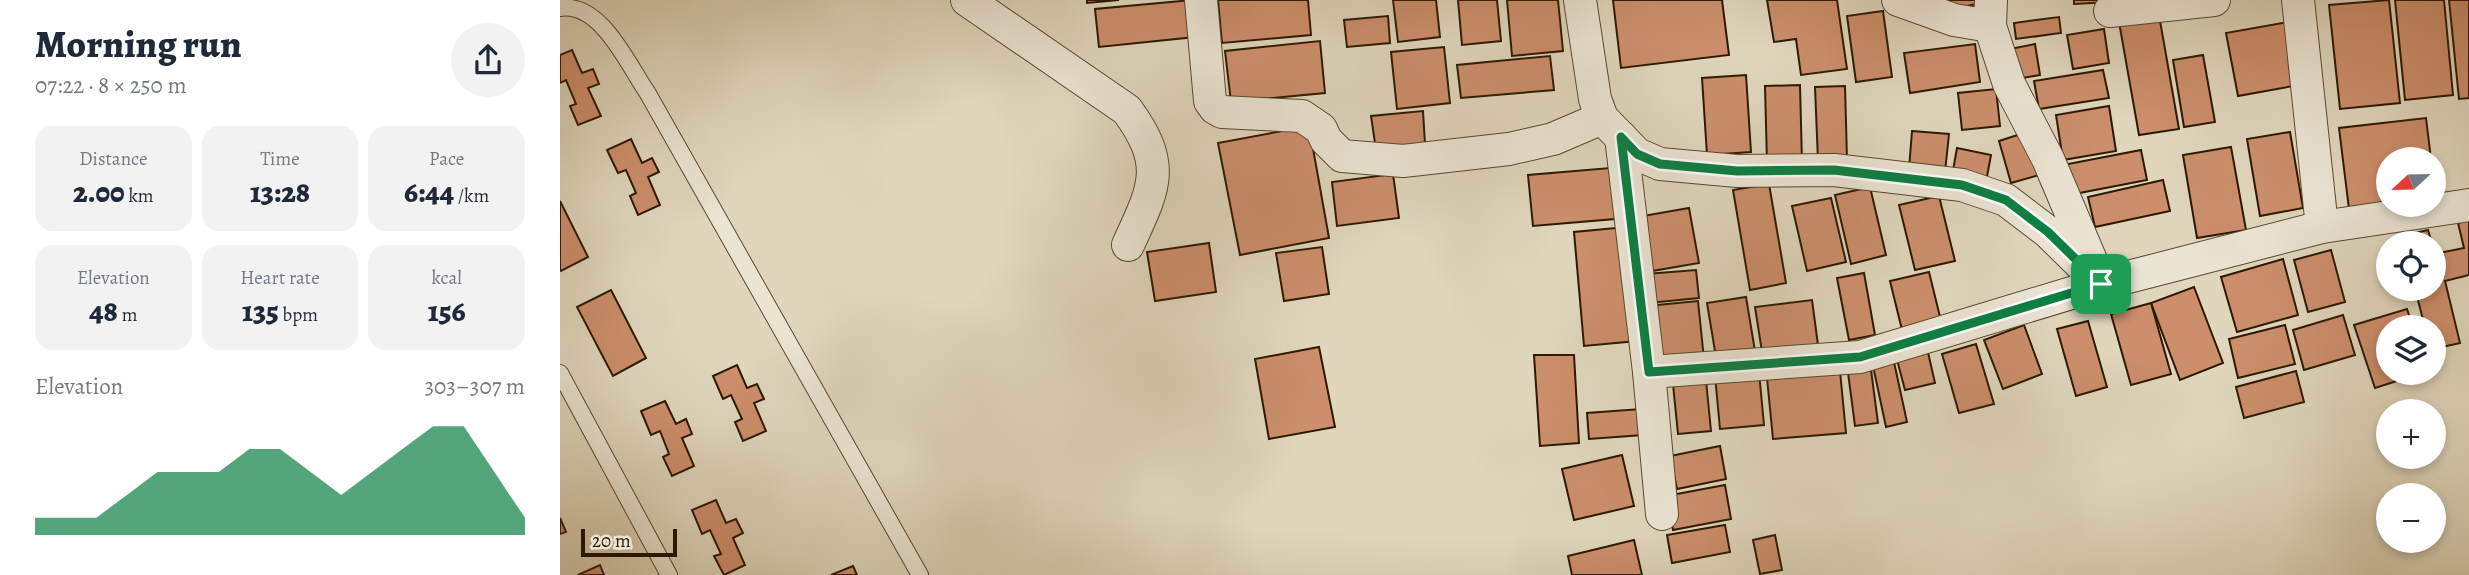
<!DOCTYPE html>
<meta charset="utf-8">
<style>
body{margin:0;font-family:Alegreya,serif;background:#f2f2f3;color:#1f2937;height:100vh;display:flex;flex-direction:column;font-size:26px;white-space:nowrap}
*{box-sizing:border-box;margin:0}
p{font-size:23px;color:#747a83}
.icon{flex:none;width:38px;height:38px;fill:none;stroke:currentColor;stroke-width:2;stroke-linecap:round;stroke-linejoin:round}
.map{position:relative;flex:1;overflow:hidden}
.sheet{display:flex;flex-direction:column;background:#fff;width:560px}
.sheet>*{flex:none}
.needle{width:46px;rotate:248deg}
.controls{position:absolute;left:1816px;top:147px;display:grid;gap:14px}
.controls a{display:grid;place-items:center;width:70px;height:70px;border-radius:50%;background:#fff;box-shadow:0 4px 10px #0003;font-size:35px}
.scale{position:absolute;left:21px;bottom:18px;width:96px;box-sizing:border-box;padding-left:7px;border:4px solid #2d1900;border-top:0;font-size:19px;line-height:24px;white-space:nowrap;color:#2d1900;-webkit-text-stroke:5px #eae4d3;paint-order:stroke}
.pin{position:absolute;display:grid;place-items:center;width:60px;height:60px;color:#fff;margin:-30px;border-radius:14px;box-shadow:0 4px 10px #0006}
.round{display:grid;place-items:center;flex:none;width:74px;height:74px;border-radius:37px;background:#f2f2f3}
.headline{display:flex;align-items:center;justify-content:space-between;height:119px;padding:0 35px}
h1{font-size:38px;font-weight:800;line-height:52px}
.stats{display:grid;grid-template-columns:repeat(3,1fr);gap:10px;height:119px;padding:7px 35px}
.stats div{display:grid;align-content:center;border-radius:18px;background:#f2f2f3;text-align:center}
.stats b{font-size:30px;font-weight:800}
.stats small{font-size:19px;font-weight:400}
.stats p{font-size:19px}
.chart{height:196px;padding:14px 35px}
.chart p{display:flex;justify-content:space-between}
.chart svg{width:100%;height:126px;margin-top:7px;fill:#0b8043;opacity:.7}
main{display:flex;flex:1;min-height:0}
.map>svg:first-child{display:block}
.building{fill:#cc8e6b;stroke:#2d1900;stroke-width:2}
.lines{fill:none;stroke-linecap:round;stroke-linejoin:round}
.lane-casing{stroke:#5a482f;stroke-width:18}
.street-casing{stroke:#5a482f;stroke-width:34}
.lane{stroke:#eae4d3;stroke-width:16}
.street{stroke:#eae4d3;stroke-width:32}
.route-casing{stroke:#fff;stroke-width:14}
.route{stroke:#0b8043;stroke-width:9}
</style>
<main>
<section class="sheet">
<div class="headline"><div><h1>Morning run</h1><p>07:22 · 8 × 250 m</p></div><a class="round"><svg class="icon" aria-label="share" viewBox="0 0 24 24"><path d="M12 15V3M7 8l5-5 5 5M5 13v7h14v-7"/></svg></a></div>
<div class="stats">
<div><p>Distance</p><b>2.00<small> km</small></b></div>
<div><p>Time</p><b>13:28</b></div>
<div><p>Pace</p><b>6:44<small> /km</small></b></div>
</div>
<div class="stats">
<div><p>Elevation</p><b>48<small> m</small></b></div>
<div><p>Heart rate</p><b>135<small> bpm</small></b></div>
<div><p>kcal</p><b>156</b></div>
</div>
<div class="chart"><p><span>Elevation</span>303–307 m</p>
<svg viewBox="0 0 160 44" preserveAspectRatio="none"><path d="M0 44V38L10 38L20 38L30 30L40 22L50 22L60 22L70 14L80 14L90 22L100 30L110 22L120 14L130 6L140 6L150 22L160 38V44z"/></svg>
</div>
</section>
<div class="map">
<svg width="1909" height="575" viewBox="0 0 1909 575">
<rect width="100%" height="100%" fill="#dfd6bc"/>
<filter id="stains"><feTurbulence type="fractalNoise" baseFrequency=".00286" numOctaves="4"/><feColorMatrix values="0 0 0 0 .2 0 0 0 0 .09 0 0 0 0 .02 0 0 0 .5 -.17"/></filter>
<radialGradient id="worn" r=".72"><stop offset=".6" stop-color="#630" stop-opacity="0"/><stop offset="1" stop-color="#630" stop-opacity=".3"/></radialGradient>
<g class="building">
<polygon points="527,0 559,0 527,3"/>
<polygon points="632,0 635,37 539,47 535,9"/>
<polygon points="658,0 748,0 751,35 662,43"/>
<polygon points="833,0 876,0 880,37 838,42"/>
<polygon points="898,0 937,0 941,41 902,45"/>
<polygon points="947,0 998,0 1003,51 952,56"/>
<polygon points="1053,0 1162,0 1169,55 1061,68"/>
<polygon points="1207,0 1277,0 1287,69 1241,75 1236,39 1214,42"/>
<polygon points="1388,0 1429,0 1429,1 1390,10"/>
<polygon points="1514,0 1592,0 1514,4"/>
<polygon points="1829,0 1840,103 1780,109 1769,5"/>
<polygon points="1835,0 1884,0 1893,95 1845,100"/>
<polygon points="1889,0 1909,0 1909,98 1899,99"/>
<polygon points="1323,11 1332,77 1296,82 1287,16"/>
<polygon points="1599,15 1619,129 1579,135 1559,22"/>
<polygon points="828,16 830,43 787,47 784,20"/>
<polygon points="1499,17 1501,33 1456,39 1454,23"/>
<polygon points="1733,21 1744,84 1678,96 1666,33"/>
<polygon points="1544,29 1549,63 1513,69 1507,35"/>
<polygon points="760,41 765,93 671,102 665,51"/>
<polygon points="1415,44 1420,82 1350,93 1344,53"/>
<polygon points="1475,44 1480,75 1451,80 1445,50"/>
<polygon points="884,47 890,103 837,109 831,52"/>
<polygon points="12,50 22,73 33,69 39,84 28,88 41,116 18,125 10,106 16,104 6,80 0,83 0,55"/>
<polygon points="1643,55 1655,122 1624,127 1613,60"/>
<polygon points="990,56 994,90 901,98 897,65"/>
<polygon points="1543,70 1549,98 1479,109 1474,81"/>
<polygon points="1186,75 1191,152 1147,155 1142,78"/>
<polygon points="1240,85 1242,162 1207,163 1205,86"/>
<polygon points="1285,86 1287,159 1258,161 1255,87"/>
<polygon points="1436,89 1440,126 1402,130 1398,93"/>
<polygon points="1549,106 1556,151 1503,160 1496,115"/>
<polygon points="863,111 865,144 816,150 811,116"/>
<polygon points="1866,118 1871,159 1829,159 1829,204 1789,209 1779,128"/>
<polygon points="749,126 769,238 680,255 658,143"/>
<polygon points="1352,131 1389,134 1385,172 1349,169"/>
<polygon points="1467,132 1479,175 1451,183 1439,141"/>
<polygon points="1730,132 1743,208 1700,216 1687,139"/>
<polygon points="71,139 82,163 92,158 99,172 88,177 100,205 78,215 70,196 76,193 66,170 58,173 47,150"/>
<polygon points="1671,147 1686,230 1637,238 1623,155"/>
<polygon points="1397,148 1431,155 1426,182 1392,176"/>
<polygon points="1581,150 1587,180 1509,195 1503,165"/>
<polygon points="1050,168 1055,219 973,226 968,175"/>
<polygon points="833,174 839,218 777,226 772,182"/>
<polygon points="1603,180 1610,211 1535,227 1528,197"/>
<polygon points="1209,184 1226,283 1190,290 1173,190"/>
<polygon points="1310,187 1326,255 1291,264 1275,195"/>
<polygon points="1379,196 1395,261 1355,270 1339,205"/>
<polygon points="1271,198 1286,262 1247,271 1232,206"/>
<polygon points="0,201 28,257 1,271 0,269"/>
<polygon points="1129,208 1139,263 1092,271 1083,216"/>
<polygon points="1909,220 1909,275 1885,281 1900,343 1874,349 1874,327 1865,327 1855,289 1874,289 1874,254 1904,248 1898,223"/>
<polygon points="1066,227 1077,341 1024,346 1014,232"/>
<polygon points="1868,230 1872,243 1844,243 1842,236"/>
<polygon points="649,243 656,292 595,301 587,252"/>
<polygon points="762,247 769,294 724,301 716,253"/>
<polygon points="1771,250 1785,302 1748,312 1734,260"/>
<polygon points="1723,259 1738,315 1677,332 1661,277"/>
<polygon points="1136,270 1139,298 1089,303 1086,274"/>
<polygon points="1369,272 1383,329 1344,338 1330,281"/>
<polygon points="1304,273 1315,335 1289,340 1277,278"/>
<polygon points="1634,287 1663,363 1620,380 1591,303"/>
<polygon points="51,290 86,358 53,376 17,307"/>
<polygon points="1186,297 1195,351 1156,357 1147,303"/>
<polygon points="1252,300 1258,345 1202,352 1195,307"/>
<polygon points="1138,301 1144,359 1094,364 1087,306"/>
<polygon points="1591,303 1611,374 1571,385 1551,314"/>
<polygon points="1847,309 1853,327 1829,327 1829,373 1862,373 1815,388 1794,325"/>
<polygon points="1783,315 1795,355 1744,370 1733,330"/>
<polygon points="1528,321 1547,387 1516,396 1497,329"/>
<polygon points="1464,325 1482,374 1443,389 1424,340"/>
<polygon points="1725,325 1735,364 1678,378 1669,339"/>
<polygon points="1416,344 1434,404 1399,413 1382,354"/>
<polygon points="759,347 775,427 709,439 695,359"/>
<polygon points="1367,348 1375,383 1345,390 1336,356"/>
<polygon points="974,355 1014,355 1019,443 980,446"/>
<polygon points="1310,362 1318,423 1295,426 1287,365"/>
<polygon points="1334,362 1347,422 1326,427 1313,366"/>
<polygon points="177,365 187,388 197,384 204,399 194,403 206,431 183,441 175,422 182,419 171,395 163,399 153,376"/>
<polygon points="1280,371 1286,433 1213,439 1207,378"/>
<polygon points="1736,371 1744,402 1684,418 1676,387"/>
<polygon points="1199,372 1204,425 1160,429 1155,376"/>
<polygon points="1146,380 1151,431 1118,434 1113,384"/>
<polygon points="105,401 116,424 126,419 132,434 122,438 134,466 112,476 103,457 109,454 100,431 91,435 81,411"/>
<polygon points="1081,409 1083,435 1029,439 1027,413"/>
<polygon points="1160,446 1166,479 1117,489 1110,456"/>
<polygon points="1062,455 1074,506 1014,520 1002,469"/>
<polygon points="1165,485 1171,519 1113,530 1106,496"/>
<polygon points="156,500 166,523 176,519 183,533 173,538 185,565 164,575 154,556 161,554 150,530 142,534 132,510"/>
<polygon points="0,518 6,532 0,534"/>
<polygon points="1165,525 1170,552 1112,563 1107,535"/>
<polygon points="1215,535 1222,570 1200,574 1193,540"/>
<polygon points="1074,540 1082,575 1012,575 1008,556"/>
<polygon points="40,565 44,575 18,575"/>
<polygon points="293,566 297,575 271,575"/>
</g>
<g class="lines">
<g class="lane-casing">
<g id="lane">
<path d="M0,8c41,-6 67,55 87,84l273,483"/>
<polyline points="0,373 109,575"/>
</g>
</g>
<g class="street-casing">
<g id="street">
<path d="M407,0l160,110c41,56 27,78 1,135"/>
<polyline points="641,0 650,101 655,108 662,112 742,116 761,129 766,140 782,156 843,161 949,149 993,139 1042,118"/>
<polyline points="1020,0 1035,99 1042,118 1077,154 1100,164 1177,171 1274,170 1402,185 1446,200 1488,232 1541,284 1300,357 1089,372"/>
<polyline points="1338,0 1394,20 1430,26 1431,0"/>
<polyline points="1738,0 1762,227"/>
<polyline points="1550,11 1654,0"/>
<polyline points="1430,26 1449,84 1488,159 1541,284 1762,227 1909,205"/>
<polyline points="1061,137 1089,372 1102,514"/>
</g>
</g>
<use href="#lane" class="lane"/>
<use href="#street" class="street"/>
</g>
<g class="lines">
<g class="route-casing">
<polygon id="route" points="1061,137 1077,154 1100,164 1177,171 1274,170 1402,185 1446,200 1488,232 1541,284 1300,357 1089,372"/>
</g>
<use href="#route" class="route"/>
</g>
<rect width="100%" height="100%" filter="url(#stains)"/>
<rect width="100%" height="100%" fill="url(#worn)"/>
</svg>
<div class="controls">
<a><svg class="needle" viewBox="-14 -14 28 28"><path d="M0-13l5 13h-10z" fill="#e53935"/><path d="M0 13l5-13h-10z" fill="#747a83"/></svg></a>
<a><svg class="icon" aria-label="locate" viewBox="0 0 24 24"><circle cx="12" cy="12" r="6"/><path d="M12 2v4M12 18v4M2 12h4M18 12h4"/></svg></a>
<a><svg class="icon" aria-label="layers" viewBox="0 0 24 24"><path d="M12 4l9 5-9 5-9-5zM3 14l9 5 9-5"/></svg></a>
<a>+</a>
<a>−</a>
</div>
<div class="scale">20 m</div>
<div class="pin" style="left:1541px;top:284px;background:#1e9e55"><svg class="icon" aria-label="arrive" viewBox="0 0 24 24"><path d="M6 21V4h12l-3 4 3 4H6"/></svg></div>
</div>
</main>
